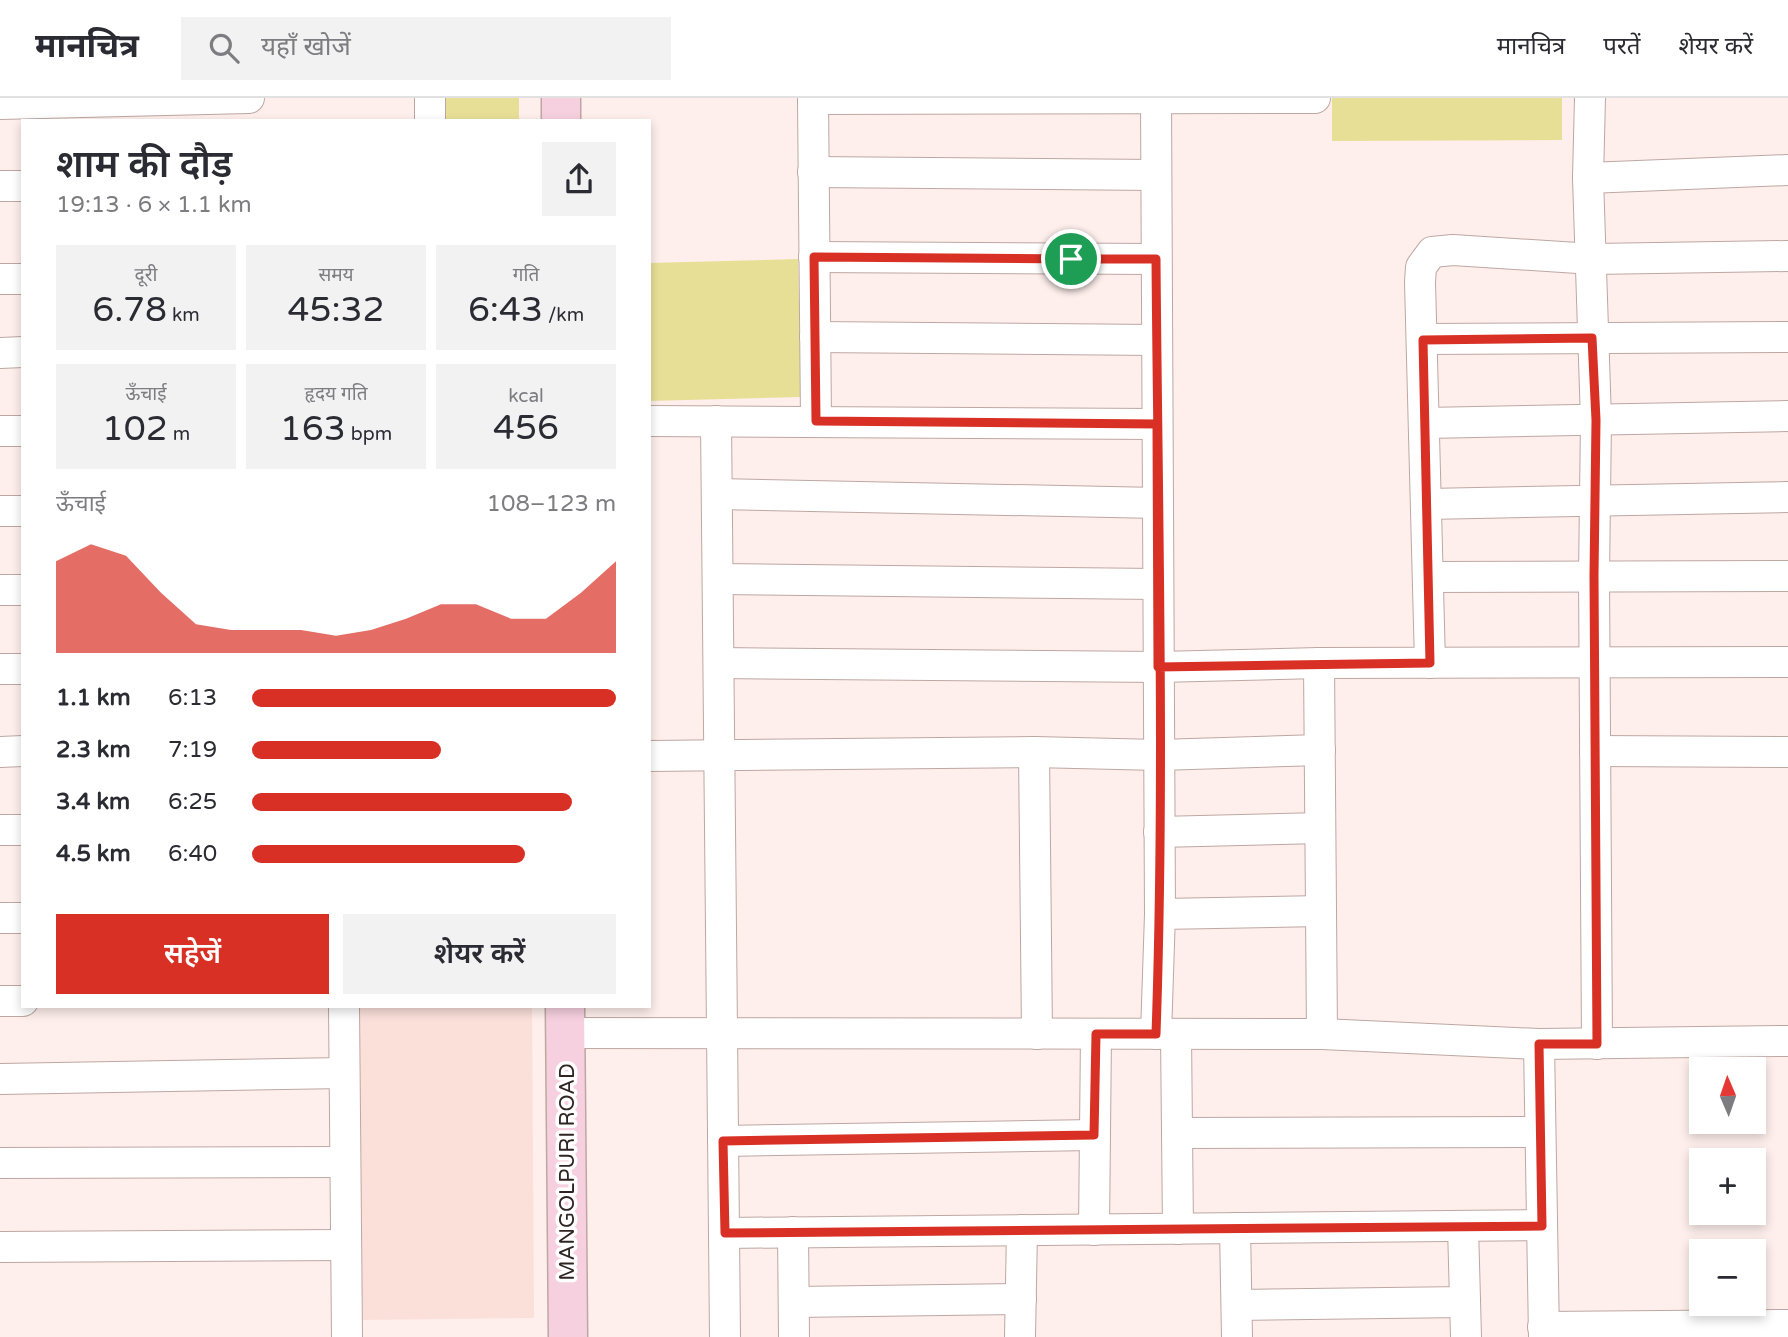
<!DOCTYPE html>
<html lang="hi">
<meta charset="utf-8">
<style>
body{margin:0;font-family:"Varela Round","Noto Sans Devanagari",sans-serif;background:#f2f2f3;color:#2b2b33;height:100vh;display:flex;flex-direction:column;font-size:26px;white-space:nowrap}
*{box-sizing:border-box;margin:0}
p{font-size:23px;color:#7c7c81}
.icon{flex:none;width:38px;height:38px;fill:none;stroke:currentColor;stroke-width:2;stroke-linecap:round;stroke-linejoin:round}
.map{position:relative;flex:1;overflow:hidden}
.side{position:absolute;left:21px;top:21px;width:630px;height:889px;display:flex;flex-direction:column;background:#fff;border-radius:0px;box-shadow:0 4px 10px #0003}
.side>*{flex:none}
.needle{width:46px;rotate:358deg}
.buttons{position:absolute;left:1689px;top:959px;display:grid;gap:14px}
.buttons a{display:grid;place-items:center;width:77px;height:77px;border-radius:0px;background:#fff;box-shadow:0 4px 10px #0003;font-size:35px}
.pin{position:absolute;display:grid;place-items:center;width:60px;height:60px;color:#fff;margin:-30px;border:4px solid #fff;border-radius:50%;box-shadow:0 2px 7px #0007}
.round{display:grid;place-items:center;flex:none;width:74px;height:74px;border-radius:0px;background:#f2f2f3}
.headline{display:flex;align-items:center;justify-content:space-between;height:119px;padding:0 35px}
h1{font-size:38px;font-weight:600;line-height:52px}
.metrics{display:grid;grid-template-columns:repeat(3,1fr);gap:10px;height:119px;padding:7px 35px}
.metrics div{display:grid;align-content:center;border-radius:0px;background:#f2f2f3;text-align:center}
.metrics b{font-size:35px;font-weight:600}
.metrics small{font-size:19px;font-weight:400}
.metrics p{font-size:19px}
.chart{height:196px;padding:14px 35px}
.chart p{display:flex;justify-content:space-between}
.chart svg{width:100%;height:126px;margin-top:7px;fill:#d93025;opacity:.7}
.cta{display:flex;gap:14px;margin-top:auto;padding:14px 35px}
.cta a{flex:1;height:80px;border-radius:0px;background:#d93025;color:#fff;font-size:28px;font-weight:600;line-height:80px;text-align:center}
.cta a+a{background:#f2f2f3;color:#2b2b33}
ul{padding:0 35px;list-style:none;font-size:23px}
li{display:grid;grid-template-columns:112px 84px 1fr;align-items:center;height:52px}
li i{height:18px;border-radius:9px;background:#d93025}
header{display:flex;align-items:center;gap:42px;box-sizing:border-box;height:98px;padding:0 35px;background:#fff;border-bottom:2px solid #e1e1e2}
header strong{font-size:33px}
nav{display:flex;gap:38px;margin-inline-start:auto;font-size:24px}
.search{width:490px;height:63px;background:#f2f2f3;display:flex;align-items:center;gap:18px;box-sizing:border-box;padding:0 24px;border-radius:0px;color:#7c7c81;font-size:26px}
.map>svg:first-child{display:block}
.built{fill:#fbe0da}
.green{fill:#e8df97}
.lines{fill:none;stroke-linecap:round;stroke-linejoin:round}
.street-casing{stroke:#bea7a2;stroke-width:32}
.secondary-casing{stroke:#bea7a2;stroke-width:41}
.street{stroke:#fff;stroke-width:30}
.secondary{stroke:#f7d0df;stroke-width:38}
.route-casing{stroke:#fff;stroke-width:14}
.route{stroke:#d93025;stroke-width:9}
.labels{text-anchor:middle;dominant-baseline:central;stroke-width:7;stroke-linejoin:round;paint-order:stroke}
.street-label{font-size:21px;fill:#2e2523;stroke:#fff}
</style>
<header>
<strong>मानचित्र</strong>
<div class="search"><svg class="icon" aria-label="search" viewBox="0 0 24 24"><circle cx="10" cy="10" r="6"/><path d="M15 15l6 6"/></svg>यहाँ खोजें</div>
<nav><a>मानचित्र</a><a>परतें</a><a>शेयर करें</a></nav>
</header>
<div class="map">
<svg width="1788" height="1239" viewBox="0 0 1788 1239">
<rect width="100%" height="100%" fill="#feefec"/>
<polygon class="built" points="358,908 532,908 534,1220 361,1222"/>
<g class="green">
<rect x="441" y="0" width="78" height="23"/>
<polygon points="1332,0 1562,0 1562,42 1332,43"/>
<polygon points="798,161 801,299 649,303 649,165"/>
</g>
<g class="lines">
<g class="street-casing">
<g id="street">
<polyline points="430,0 430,23"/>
<polyline points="813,0 816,323"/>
<polyline points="1156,0 1160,816 1156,936"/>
<polyline points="1590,0 1588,80 1596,322 1594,478 1597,946"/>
<polyline points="813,1 1315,0"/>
<polyline points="0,6 249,0"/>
<polyline points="813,74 1156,77"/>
<polyline points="1588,80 1788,72"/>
<polyline points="0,88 23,88"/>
<polyline points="814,159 1156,161"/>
<polyline points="0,181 23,181"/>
<polyline points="815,239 1157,242"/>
<polyline points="1423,241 1788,239"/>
<polyline points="0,255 23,254"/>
<polyline points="649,323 1157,326"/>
<polyline points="716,323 725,1239"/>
<polyline points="1425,325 1788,318"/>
<polyline points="0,333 23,333"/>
<polyline points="717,396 1158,405"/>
<polyline points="1427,406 1788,399"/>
<polyline points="0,413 23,413"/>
<polyline points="1428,479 1788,478"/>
<polyline points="718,481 1158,486"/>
<polyline points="0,492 23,492"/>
<polyline points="719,565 1158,569 1319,565 1788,564"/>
<polyline points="1319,565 1322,936"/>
<polyline points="1430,565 1420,184 1421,169 1432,154 1453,152 1593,161 1788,158"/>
<polyline points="0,571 23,571"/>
<polyline points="1595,653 1788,654"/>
<polyline points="0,654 23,653"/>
<polyline points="1034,654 1037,936"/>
<polyline points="649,658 1034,654 1159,657 1320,652"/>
<polyline points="0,732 23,732"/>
<polyline points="1159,734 1320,730"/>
<polyline points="1160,816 1321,813"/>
<polyline points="0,820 23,820"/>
<polyline points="0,903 23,903"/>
<polyline points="344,908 347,1239"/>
<polyline points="566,935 1322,936 1539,946 1788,943"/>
<polyline points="1176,936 1178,1131"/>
<polyline points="1539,946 1544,1239"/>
<polyline points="0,981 344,975"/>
<polyline points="1177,1035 1540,1034"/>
<polyline points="723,1043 1094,1037"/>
<polyline points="0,1065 345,1064"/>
<polyline points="1463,1128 1466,1239"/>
<polyline points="1235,1130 1237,1239"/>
<polyline points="1094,1132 1096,936"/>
<polyline points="793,1134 794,1239"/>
<polyline points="725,1135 1542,1127"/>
<polyline points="0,1149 346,1147"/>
<polyline points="794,1204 1021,1201"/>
<polyline points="1237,1207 1465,1204"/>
<polyline points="1543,1229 1788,1227"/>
<polyline points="1020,1239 1022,1132"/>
</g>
</g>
<g class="secondary-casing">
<g id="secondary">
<polyline points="561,0 561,23"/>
<polyline points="565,908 568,1239"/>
</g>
</g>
<use href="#street" class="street"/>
<use href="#secondary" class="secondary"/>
</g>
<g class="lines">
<g class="route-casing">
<path id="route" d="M1071,161h85c2,258 9,517 0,775h-60l-2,101 -371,6 2,92 817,-7 -3,-182h58l-3,-468 2,-156 -4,-82 -169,2 7,323 -272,4 -1,-243 -341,-3 -2,-164 257,2"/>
</g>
<use href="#route" class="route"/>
</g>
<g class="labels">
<g class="street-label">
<text transform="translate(567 1074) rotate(-90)">MANGOLPURI ROAD</text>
</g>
</g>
</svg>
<div class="buttons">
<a><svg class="needle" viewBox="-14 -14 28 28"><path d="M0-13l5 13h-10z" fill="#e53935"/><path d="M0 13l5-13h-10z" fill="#7c7c81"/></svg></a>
<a>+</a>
<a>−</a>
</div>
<div class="pin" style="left:1071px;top:161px;background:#1e9e55"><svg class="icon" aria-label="arrive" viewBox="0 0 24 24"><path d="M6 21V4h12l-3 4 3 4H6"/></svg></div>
<section class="side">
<div class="headline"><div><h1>शाम की दौड़</h1><p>19:13 · 6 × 1.1 km</p></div><a class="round"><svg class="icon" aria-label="share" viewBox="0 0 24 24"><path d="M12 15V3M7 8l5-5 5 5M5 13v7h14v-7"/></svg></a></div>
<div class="metrics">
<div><p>दूरी</p><b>6.78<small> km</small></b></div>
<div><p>समय</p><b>45:32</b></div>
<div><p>गति</p><b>6:43<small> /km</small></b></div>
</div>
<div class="metrics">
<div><p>ऊँचाई</p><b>102<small> m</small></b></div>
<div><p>हृदय गति</p><b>163<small> bpm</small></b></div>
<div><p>kcal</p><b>456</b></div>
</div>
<div class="chart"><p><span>ऊँचाई</span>108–123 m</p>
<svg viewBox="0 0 160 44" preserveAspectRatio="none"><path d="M0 44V12L10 6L20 10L30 23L40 34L50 36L60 36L70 36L80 38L90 36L100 32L110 27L120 27L130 32L140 32L150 23L160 12V44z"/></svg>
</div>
<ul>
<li><b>1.1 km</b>6:13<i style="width:100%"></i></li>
<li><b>2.3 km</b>7:19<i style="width:52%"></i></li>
<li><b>3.4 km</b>6:25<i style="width:88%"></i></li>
<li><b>4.5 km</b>6:40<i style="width:75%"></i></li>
</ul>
<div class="cta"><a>सहेजें</a><a>शेयर करें</a></div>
</section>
</div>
